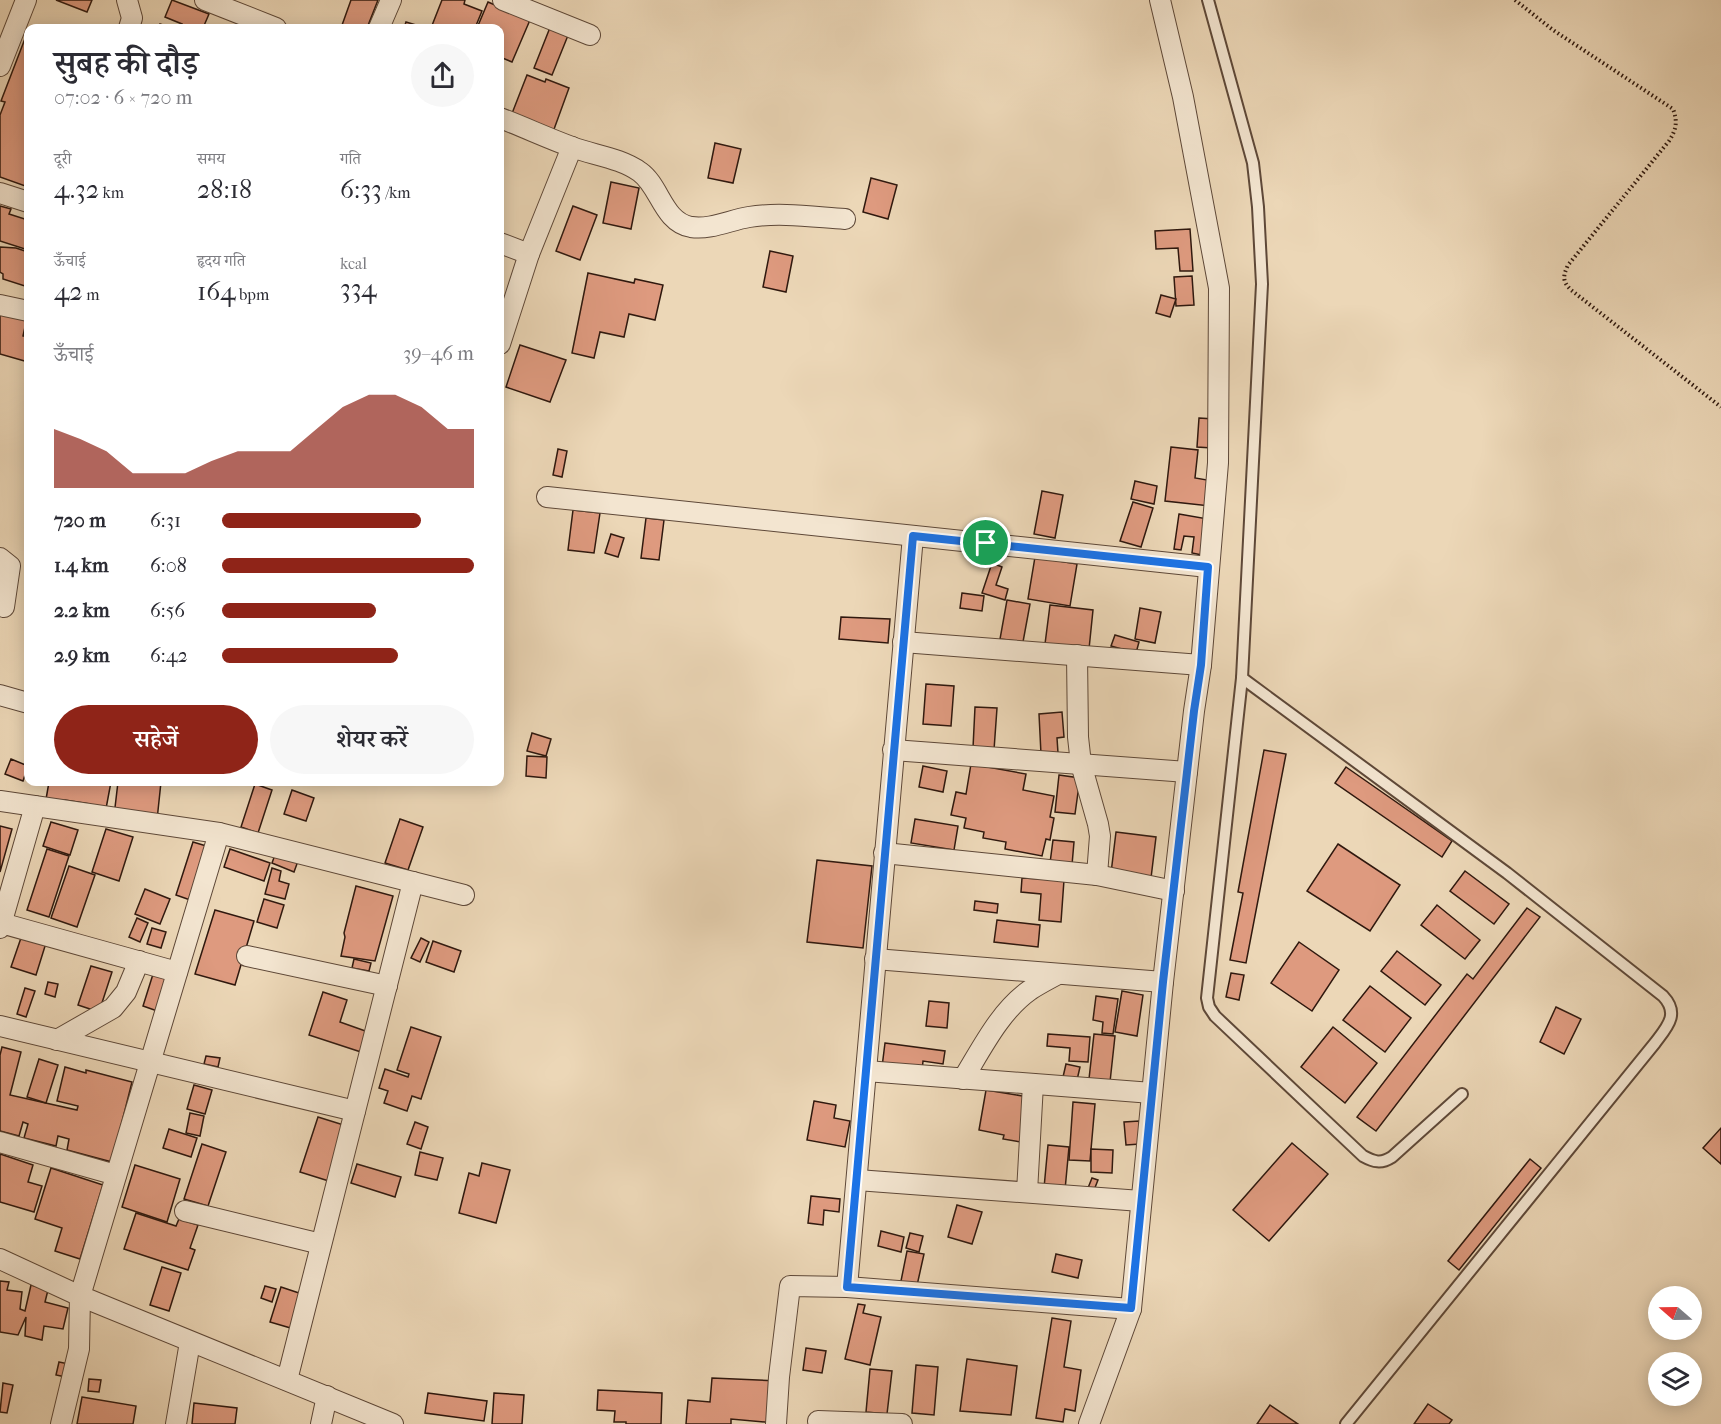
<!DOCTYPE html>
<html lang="hi">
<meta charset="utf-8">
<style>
body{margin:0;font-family:"IM FELL French Canon","Noto Serif Devanagari",serif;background:#f7f7f7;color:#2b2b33;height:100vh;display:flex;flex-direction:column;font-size:22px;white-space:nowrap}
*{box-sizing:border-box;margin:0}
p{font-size:20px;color:#7c7c81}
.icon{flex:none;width:33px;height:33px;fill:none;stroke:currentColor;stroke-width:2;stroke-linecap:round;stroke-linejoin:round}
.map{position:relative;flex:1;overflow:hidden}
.panel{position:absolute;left:24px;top:24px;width:480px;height:762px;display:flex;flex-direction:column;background:#fff;border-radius:12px;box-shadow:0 3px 15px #0003}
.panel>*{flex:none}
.needle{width:39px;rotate:290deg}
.buttons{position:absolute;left:1648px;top:1286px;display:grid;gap:12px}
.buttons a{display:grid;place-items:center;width:54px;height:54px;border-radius:50%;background:#fff;box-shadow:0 3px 15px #0003;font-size:30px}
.pin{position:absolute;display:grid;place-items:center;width:51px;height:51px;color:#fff;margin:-26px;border:3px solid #fff;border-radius:50%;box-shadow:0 2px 6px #0007}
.round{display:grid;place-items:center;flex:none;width:63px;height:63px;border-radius:32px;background:#f7f7f7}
.summary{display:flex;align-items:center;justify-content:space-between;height:102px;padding:0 30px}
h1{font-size:33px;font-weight:600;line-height:45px}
.figures{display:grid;grid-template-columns:repeat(3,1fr);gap:9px;height:102px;padding:6px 30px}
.figures div{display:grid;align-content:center}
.figures b{font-size:26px;font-weight:600}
.figures small{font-size:16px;font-weight:400}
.figures p{font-size:16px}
.chart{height:168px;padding:12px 30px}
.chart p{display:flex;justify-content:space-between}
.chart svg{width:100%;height:108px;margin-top:6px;fill:#8f2418;opacity:.7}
.button{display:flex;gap:12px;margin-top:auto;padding:12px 30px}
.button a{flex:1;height:69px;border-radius:36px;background:#8f2418;color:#fff;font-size:24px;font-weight:600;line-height:69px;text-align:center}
.button a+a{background:#f7f7f7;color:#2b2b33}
ul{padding:0 30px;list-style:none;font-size:20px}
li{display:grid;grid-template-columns:96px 72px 1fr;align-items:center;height:45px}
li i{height:15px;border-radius:8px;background:#8f2418}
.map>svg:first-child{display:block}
.building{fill:#de9a7f;stroke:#2f180e;stroke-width:1.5}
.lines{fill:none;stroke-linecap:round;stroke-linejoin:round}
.service-casing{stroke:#5e4838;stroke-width:14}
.minor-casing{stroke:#5e4838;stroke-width:22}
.path{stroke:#2f180e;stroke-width:4;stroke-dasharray:1.5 3;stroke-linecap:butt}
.service{stroke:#f3e5d0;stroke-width:10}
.minor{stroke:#f3e5d0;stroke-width:20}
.route-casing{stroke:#fff;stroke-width:12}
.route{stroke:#1a73e8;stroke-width:8}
</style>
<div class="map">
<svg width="1721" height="1424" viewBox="0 0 1721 1424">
<rect width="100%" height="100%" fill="#ecd7b7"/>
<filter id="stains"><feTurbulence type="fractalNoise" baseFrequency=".00333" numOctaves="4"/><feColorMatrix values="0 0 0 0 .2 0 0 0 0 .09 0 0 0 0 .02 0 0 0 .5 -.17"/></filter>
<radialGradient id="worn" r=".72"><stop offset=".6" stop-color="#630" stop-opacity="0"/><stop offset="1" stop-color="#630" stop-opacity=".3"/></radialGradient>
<g class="building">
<polygon points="56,0 92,0 87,12"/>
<polygon points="172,0 209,14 203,28 180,28 182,24 165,17"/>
<polygon points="351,0 378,0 367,28 341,28"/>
<polygon points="442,0 465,0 464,4 482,11 475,28 431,28"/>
<polygon points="488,2 530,20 512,62 500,57 500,28 477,28"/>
<polygon points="406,22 426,28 404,28"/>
<polygon points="160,24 172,28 158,28"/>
<polygon points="551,25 569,33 552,75 534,68"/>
<polygon points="26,36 28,37 28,187 0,177 0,115 5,102 1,101"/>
<polygon points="527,75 545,82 546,79 569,88 553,132 511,116"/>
<polygon points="715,143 741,149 733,183 708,178"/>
<polygon points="871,178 897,185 888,219 863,212"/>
<polygon points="611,182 639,188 631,229 603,223"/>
<polygon points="0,206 11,209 9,214 28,220 28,250 0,241"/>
<polygon points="573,206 597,215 580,260 556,251"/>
<polygon points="1190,229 1193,271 1180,271 1178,248 1156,249 1155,231"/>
<polygon points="0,247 16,248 28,252 28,287 3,279 3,274 0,272"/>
<polygon points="770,251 793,256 786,292 763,287"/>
<polygon points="588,273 634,283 635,279 663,285 655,320 629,314 624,337 600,332 594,358 572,353"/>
<polygon points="1192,276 1194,305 1176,306 1174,277"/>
<polygon points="1161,295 1176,299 1170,317 1156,313"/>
<polygon points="0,309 28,317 28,328 25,327 23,336 28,337 28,362 0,354"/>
<polygon points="520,345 566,360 550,402 506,387"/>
<polygon points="1199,418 1214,419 1212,448 1197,447"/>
<polygon points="1171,447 1198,450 1195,478 1213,481 1210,506 1165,501"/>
<polygon points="558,449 567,451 562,477 553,475"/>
<polygon points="1135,481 1157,486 1154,504 1131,499"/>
<polygon points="1042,491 1063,495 1055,538 1034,534"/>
<polygon points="1133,502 1153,508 1141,547 1120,541"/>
<polygon points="573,510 600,513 594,553 568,550"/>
<polygon points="1179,514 1208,519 1202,555 1192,553 1194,537 1184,536 1181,550 1174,549"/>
<polygon points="646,518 664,520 659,560 641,558"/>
<polygon points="611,534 624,538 618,557 605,553"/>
<polygon points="1035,557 1077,564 1070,606 1028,599"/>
<polygon points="992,563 1002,567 996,585 1008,589 1005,600 982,593"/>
<polygon points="962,593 984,596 982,611 960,608"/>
<polygon points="1007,600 1030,604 1023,642 1000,639"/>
<polygon points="1050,605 1093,610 1089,649 1045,644"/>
<polygon points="1140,608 1161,612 1155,643 1135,639"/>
<polygon points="841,617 890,619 888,643 839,639"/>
<polygon points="1115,635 1139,642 1136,653 1111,646"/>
<polygon points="926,684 954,686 951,726 923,724"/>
<polygon points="975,707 997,708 994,750 973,748"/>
<polygon points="1062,712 1064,737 1057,738 1058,753 1041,754 1039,714"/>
<polygon points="532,733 551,739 546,756 527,751"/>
<polygon points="1264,750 1286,754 1246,963 1230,960 1243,893 1238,892"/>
<polygon points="527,756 547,757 546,778 526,776"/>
<polygon points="11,759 28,766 23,781 5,774"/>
<polygon points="971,764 1026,774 1023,790 1054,796 1050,817 1054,818 1050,840 1046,839 1042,856 1005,849 1006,842 983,838 984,832 964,828 966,818 951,815 956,792 966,794"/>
<polygon points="923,766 947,771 943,792 919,787"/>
<polygon points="1346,767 1452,841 1442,857 1335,783"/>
<polygon points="1059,775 1080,778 1075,814 1055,812"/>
<polygon points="49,782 111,782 105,814 90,804 65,800 63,808 45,805"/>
<polygon points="118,782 161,782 157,820 114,816"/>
<polygon points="255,784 272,790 258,833 241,827"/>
<polygon points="292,790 314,798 306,821 284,814"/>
<polygon points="400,819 423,827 408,870 385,863"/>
<polygon points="915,819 958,826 954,850 911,843"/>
<polygon points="51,822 78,830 70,855 43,846"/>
<polygon points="0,826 12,829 0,872"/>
<polygon points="106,829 133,837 119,881 92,872"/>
<polygon points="1116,832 1156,837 1151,878 1111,873"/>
<polygon points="1053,840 1074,842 1072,865 1050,863"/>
<polygon points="193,842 213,848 196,902 176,895"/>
<polygon points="1338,844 1400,885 1370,931 1307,891"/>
<polygon points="47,849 69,856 49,917 27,910"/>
<polygon points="230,849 270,863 264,881 224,867"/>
<polygon points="276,852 298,861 294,872 272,863"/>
<polygon points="817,860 872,866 863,948 807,942"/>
<polygon points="69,866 95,875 77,927 51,918"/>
<polygon points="272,868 281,871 279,881 289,884 285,899 265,894"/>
<polygon points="1465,871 1509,904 1494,924 1450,891"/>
<polygon points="1022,878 1064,880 1061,922 1039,920 1041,894 1021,892"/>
<polygon points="356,886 393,896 375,961 341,956 345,937 344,933"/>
<polygon points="145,889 170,899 160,924 135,914"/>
<polygon points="264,899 284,905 277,928 257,922"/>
<polygon points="975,901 998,904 997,913 974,910"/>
<polygon points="1437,905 1480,940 1465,959 1421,925"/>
<polygon points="1527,908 1540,917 1376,1131 1357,1117 1467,974 1473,979"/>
<polygon points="215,910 254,921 235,985 195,974"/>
<polygon points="137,918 148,923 140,942 129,937"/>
<polygon points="997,920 1040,925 1038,947 994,942"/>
<polygon points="152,928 166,932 161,948 147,944"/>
<polygon points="22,935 46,943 36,975 11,967"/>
<polygon points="421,938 429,942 420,962 411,958"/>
<polygon points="433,941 461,951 454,972 426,962"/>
<polygon points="1299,942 1339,970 1312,1011 1271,983"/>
<polygon points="1397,951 1441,985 1425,1005 1381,971"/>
<polygon points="354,959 371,963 369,971 352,968"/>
<polygon points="91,966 112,972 99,1012 78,1005"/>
<polygon points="154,971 174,977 163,1013 143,1006"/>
<polygon points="1231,973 1244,975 1239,1000 1226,997"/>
<polygon points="48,982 58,984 55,997 45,994"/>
<polygon points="1370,986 1411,1018 1385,1052 1343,1020"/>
<polygon points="25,988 35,991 26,1017 17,1014"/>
<polygon points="1122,991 1143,995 1137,1036 1115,1032"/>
<polygon points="323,992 347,1000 340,1022 371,1033 364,1053 309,1035"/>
<polygon points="1096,996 1118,999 1113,1034 1102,1033 1103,1022 1093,1020"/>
<polygon points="929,1001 949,1003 947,1028 926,1026"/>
<polygon points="1556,1007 1581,1019 1564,1054 1540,1042"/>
<polygon points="411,1027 441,1037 421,1099 412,1096 407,1111 384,1103 388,1091 379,1088 385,1069 408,1077 409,1074 397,1070"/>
<polygon points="1333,1027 1377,1063 1345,1103 1301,1067"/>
<polygon points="1048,1034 1090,1037 1088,1062 1069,1061 1070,1048 1047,1046"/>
<polygon points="1094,1034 1115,1036 1110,1082 1089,1079"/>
<polygon points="885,1043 945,1051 943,1064 923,1061 922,1072 882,1067"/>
<polygon points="2,1047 21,1052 10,1095 77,1110 78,1106 57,1101 65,1067 86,1073 86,1070 132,1082 112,1162 67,1150 69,1139 58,1136 56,1146 24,1138 28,1124 23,1122 19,1136 0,1131 0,1055"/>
<polygon points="206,1056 220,1058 218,1067 204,1064"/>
<polygon points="39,1059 58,1065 46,1103 27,1097"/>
<polygon points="1066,1064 1080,1067 1077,1080 1063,1077"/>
<polygon points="194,1085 212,1090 205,1114 187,1109"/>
<polygon points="986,1090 1029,1097 1021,1142 1003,1139 1004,1135 979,1130"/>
<polygon points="814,1101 836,1105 834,1118 850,1121 845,1147 807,1140"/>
<polygon points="1073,1102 1095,1104 1090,1161 1069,1160"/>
<polygon points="190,1113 204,1116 200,1136 186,1133"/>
<polygon points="318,1117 350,1127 332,1182 300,1172"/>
<polygon points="1139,1121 1140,1144 1126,1145 1124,1122"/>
<polygon points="415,1122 428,1127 421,1149 407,1144"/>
<polygon points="1721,1128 1721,1164 1703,1148"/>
<polygon points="169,1129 197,1138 191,1157 163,1148"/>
<polygon points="1292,1143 1328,1174 1269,1241 1233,1210"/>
<polygon points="202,1144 226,1152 208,1206 184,1199"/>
<polygon points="1048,1145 1069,1147 1065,1190 1044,1188"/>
<polygon points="1091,1149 1113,1150 1112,1173 1091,1172"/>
<polygon points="420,1152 443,1158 437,1180 415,1175"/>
<polygon points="0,1154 33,1165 28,1182 42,1186 34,1212 0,1202"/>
<polygon points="1530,1159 1541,1168 1459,1270 1448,1261"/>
<polygon points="482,1163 510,1170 496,1223 459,1213 469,1173 479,1176"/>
<polygon points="357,1164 401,1177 395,1197 351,1183"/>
<polygon points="135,1165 180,1179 167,1222 122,1207"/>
<polygon points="51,1168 103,1185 80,1259 55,1251 62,1228 35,1219"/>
<polygon points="1092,1178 1098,1180 1094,1190 1088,1188"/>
<polygon points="811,1196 840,1199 839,1212 824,1210 823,1225 808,1223"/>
<polygon points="957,1205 982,1212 972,1244 948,1237"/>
<polygon points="136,1213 176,1226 179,1219 198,1225 190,1248 195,1250 188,1270 124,1249"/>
<polygon points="881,1231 904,1237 901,1252 878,1246"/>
<polygon points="910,1233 923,1236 919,1252 906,1248"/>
<polygon points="907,1251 924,1254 916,1290 900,1286"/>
<polygon points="1056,1254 1082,1260 1078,1278 1052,1272"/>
<polygon points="162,1267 181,1273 169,1311 150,1305"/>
<polygon points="0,1281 9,1282 7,1290 22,1292 20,1309 25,1311 31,1285 48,1290 45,1302 68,1308 63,1329 44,1326 42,1340 25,1336 26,1317 18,1335 0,1332"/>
<polygon points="265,1286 276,1289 272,1302 261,1298"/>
<polygon points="281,1287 305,1295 294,1329 270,1322"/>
<polygon points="858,1304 865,1305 863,1313 881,1317 870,1365 845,1359"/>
<polygon points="1052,1318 1071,1321 1064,1367 1081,1370 1075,1411 1065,1409 1063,1422 1036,1418"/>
<polygon points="806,1348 826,1351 822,1373 803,1370"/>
<polygon points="967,1359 1017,1366 1011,1415 960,1411"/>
<polygon points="59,1362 69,1364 66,1377 56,1375"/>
<polygon points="916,1365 938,1367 934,1415 912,1413"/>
<polygon points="870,1369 892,1371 887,1414 866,1412"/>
<polygon points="712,1378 778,1381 775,1423 731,1419 731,1424 686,1424 688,1400 710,1402"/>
<polygon points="89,1379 101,1380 99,1392 88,1391"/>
<polygon points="3,1383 13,1385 7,1413 0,1412"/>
<polygon points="598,1390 662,1393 661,1424 626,1424 626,1422 614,1422 615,1411 597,1410"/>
<polygon points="428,1393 487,1401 484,1421 425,1413"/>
<polygon points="494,1393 524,1395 522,1424 492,1424"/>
<polygon points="82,1397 136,1406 133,1424 77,1424"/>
<polygon points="194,1403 237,1408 235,1424 192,1424"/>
<polygon points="1428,1404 1452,1420 1449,1424 1414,1424"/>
<polygon points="1270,1405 1298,1424 1257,1424"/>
</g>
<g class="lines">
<g class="service-casing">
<g id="service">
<path d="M1208,0l45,163 5,44 4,77 -20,394 -35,320 2,9 6,9 148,140c11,6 18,8 29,1l70,-63"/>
<path d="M1242,678l265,195 156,123c17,18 4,31 -8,47l-309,381"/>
</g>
</g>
<g class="minor-casing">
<g id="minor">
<polyline points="127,0 132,18 129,28"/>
<polyline points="205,0 276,28"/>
<polyline points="503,0 590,35"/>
<polyline points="379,28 391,0"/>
<polyline points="0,66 26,0"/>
<path d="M500,118c24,9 47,20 72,29 21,8 49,11 68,25 20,14 23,50 51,55 20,3 39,-7 58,-10 31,-5 65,0 96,2"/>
<polyline points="0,193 28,202"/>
<polyline points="500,243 529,254"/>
<polyline points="0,305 28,311"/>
<polyline points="500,344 529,254 572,147"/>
<polyline points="547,497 1208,567"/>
<polyline points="0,558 10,566 4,607"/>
<polyline points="903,642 1201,665"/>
<polyline points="1077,655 1078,737 1081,764 1098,824 1100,836 1097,875"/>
<polyline points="0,695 28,703"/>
<polyline points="893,750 1187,772"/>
<polyline points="0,801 219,833 464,895"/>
<polyline points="884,853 1097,875 1174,891"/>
<polyline points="1,923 177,972"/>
<polyline points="0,928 35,806"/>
<polyline points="247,956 387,986"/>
<polyline points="875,959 1163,982"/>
<polyline points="0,1026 355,1111"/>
<polyline points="57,1040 113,1008 126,992 139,961"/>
<polyline points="866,1071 1152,1093"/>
<path d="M963,1079c19,-31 37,-68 67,-89 9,-6 19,-11 28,-16"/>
<polyline points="0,1142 116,1175"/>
<polyline points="857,1180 1141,1201"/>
<polyline points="1027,1192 1033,1084"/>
<polyline points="185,1211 321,1244"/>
<polyline points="0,1259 80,1296 393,1424"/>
<polyline points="847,1287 913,536"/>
<polyline points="287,1380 413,882"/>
<polyline points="818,1421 902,1424"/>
<polyline points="61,1424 79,1349 80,1296 219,833"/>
<polyline points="176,1424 190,1342"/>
<polyline points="321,1424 327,1396"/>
<polyline points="776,1424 779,1377 790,1286 847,1287 1131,1309"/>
<polyline points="1089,1424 1131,1309 1163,982 1194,711 1201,665 1218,463 1219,288 1183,97 1160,0"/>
</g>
</g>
<path class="path" d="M1515,0l38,30 120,79c5,13 3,21 -4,32l-101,124c-5,11 -6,16 3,25l150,117"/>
<use href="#service" class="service"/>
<use href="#minor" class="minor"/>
</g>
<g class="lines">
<g class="route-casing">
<polygon id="route" points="913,536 1208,567 1201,665 1194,711 1163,982 1131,1308 847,1287"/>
</g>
<use href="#route" class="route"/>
</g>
<rect width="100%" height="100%" filter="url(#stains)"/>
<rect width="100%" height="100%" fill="url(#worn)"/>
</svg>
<div class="buttons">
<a><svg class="needle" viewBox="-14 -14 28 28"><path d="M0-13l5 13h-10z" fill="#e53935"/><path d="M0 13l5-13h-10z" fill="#7c7c81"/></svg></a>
<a><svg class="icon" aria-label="layers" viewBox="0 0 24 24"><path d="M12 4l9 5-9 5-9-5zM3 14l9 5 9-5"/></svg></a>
</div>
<div class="pin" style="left:986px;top:543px;background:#1e9e55"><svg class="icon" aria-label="arrive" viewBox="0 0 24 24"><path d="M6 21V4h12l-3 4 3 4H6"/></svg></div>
<section class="panel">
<div class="summary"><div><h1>सुबह की दौड़</h1><p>07:02 · 6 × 720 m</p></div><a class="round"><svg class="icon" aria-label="share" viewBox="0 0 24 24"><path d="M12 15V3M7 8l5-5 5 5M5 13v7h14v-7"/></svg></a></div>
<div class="figures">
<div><p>दूरी</p><b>4.32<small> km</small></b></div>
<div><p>समय</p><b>28:18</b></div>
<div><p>गति</p><b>6:33<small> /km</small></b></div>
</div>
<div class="figures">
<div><p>ऊँचाई</p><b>42<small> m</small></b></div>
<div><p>हृदय गति</p><b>164<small> bpm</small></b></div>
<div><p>kcal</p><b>334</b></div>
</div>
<div class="chart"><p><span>ऊँचाई</span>39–46 m</p>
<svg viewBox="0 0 160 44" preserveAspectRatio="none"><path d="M0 44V20L10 24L20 29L30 38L40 38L50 38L60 33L70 29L80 29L90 29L100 20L110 11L120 6L130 6L140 11L150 20L160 20V44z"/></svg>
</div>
<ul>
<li><b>720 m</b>6:31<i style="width:79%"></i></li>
<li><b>1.4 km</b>6:08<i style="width:100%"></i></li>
<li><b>2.2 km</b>6:56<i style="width:61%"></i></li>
<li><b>2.9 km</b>6:42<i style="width:70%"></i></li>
</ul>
<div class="button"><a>सहेजें</a><a>शेयर करें</a></div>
</section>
</div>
